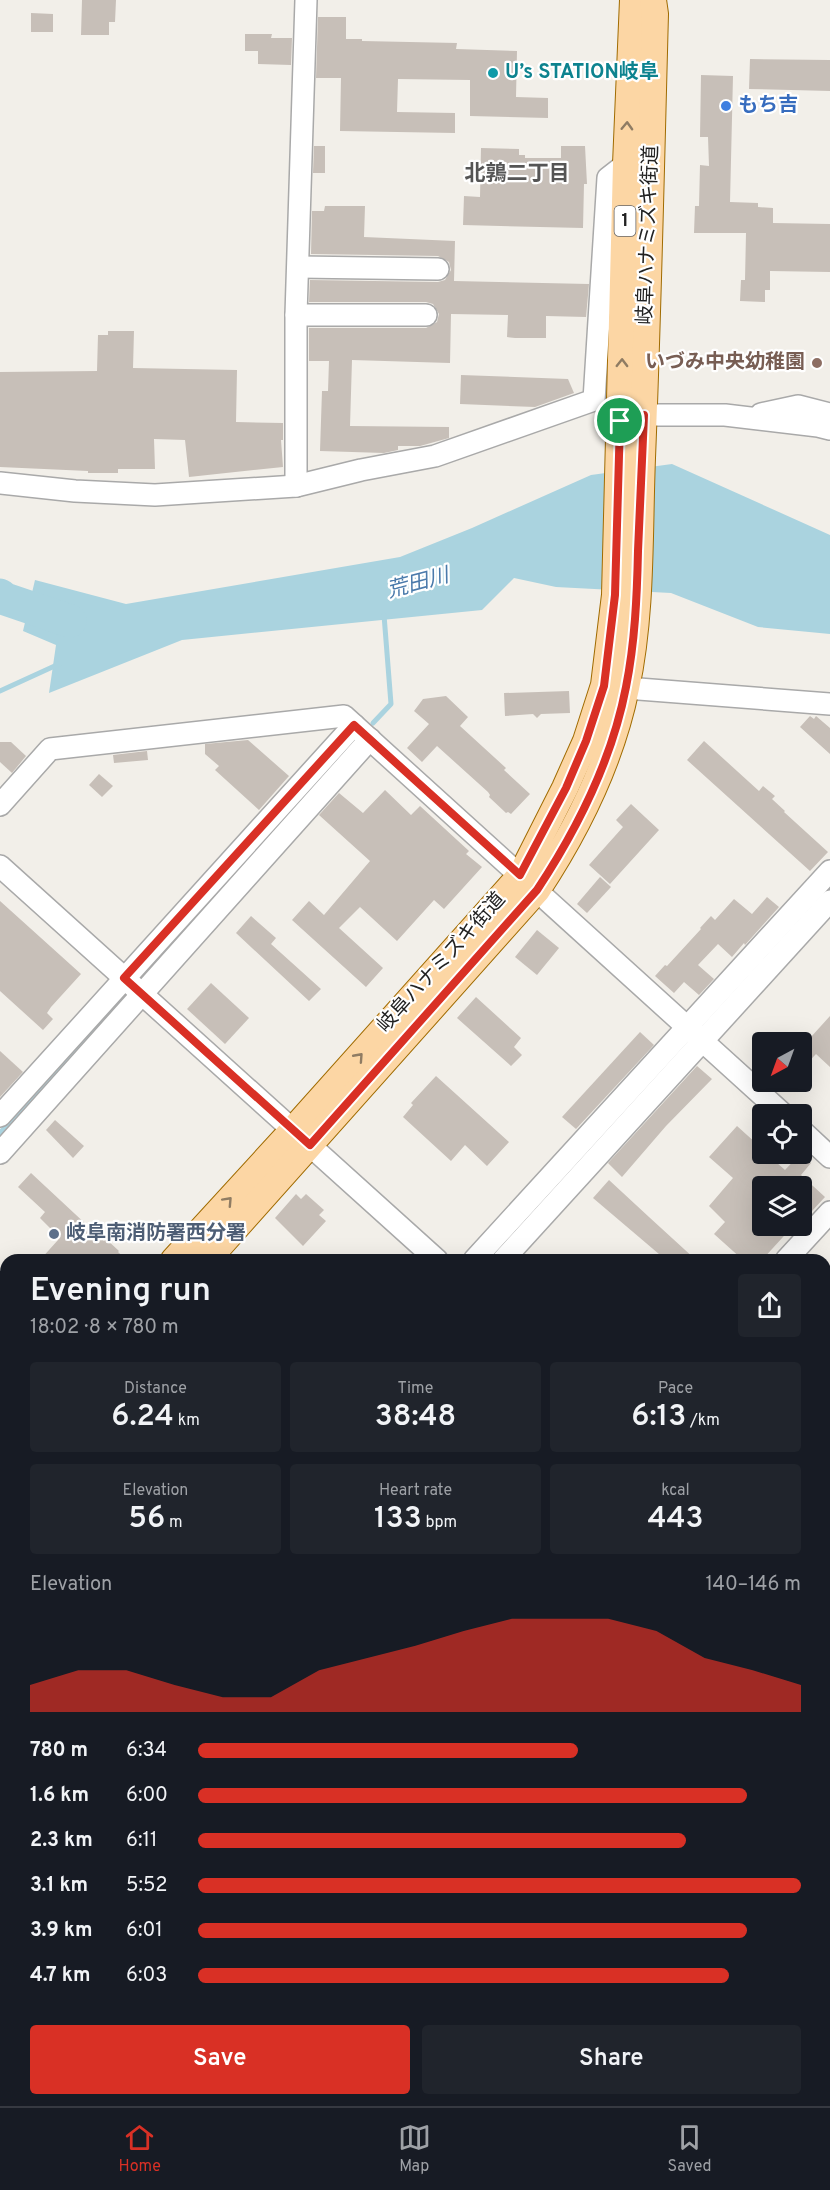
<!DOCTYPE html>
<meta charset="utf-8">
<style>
body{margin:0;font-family:Overpass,"Noto Sans JP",sans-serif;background:#20242c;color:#f1f3f6;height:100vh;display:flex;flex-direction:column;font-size:22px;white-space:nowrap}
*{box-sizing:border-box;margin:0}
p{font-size:20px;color:#9ea1a6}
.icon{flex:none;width:33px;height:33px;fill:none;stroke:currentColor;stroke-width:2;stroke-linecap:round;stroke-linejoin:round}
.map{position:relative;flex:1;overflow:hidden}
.drawer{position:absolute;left:0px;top:1254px;width:831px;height:852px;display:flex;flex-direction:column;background:#171b24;border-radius:18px 18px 0 0;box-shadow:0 6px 24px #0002}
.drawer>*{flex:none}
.needle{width:39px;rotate:221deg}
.tools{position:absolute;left:752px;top:1032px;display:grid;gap:12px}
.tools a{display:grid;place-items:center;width:60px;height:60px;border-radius:6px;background:#171b24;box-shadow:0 6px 24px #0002;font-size:30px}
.pin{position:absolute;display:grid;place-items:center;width:51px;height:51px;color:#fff;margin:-26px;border:3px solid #fff;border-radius:50%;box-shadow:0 2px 6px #0007}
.round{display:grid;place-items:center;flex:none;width:63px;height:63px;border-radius:6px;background:#20242c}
.headline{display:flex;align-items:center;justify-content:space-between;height:102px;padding:0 30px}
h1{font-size:33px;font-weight:600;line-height:45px}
.stats{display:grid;grid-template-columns:repeat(3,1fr);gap:9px;height:102px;padding:6px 30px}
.stats div{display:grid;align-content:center;border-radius:6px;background:#20242c;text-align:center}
.stats b{font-size:30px;font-weight:600}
.stats small{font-size:16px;font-weight:400}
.stats p{font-size:16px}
.chart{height:168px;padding:12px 30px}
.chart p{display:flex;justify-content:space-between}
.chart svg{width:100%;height:108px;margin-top:6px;fill:#d93025;opacity:.7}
.primary-button{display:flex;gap:12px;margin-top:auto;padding:12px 30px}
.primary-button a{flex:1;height:69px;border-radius:6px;background:#d93025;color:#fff;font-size:24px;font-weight:600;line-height:69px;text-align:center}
.primary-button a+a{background:#20242c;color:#f1f3f6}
ul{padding:0 30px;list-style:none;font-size:20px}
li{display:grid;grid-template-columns:96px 72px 1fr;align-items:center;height:45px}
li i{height:15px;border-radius:8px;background:#d93025}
.tabs{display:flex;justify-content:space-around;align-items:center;height:84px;border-top:2px solid #363941;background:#171b24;font-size:16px;color:#9ea1a6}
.tabs a{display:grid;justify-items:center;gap:3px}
.tabs .on{color:#d93025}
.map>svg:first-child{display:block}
.park{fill:#c8facc}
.parking{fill:#e2e2e2}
.water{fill:#aad3df}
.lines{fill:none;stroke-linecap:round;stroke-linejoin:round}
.stream{stroke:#aad3df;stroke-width:5}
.river{stroke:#aad3df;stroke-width:33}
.building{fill:#c7bfb8}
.minor-casing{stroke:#a9a9a9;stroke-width:24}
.major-casing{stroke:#a06b00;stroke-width:28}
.path{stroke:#fa8072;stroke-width:3;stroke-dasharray:3 3;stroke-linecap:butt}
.minor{stroke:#fff;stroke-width:21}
.major{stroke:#fcd6a4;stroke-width:26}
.oneway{stroke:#8f7c63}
.route-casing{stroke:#fff;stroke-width:12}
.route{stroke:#d93025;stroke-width:8}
.culture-dot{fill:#0f9aa8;stroke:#fff;stroke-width:2}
.shop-dot{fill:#3f7fe0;stroke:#fff;stroke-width:2}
.education-dot{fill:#8d6e63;stroke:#fff;stroke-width:2}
.service-dot{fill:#5c6f8a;stroke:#fff;stroke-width:2}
.labels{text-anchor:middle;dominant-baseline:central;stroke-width:4.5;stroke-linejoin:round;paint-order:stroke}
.shield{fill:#fff;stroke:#646464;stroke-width:1.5}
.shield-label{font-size:18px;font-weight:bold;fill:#222}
.culture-label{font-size:20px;font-weight:bold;fill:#0d838f;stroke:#fff;text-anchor:start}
.shop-label{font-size:20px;font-weight:bold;fill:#366cbe;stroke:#fff;text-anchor:start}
.street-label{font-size:20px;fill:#222;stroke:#fff}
.education-label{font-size:20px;font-weight:bold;fill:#785e54;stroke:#fff;text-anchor:end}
.service-label{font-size:20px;font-weight:bold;fill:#4e5e75;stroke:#fff;text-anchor:start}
.neighbourhood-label{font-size:21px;font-weight:bold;fill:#555;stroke:#fff}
.water-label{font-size:21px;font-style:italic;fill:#4a7aab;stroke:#fff}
</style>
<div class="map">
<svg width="830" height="2106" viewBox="0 0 830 2106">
<rect width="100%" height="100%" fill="#f2efe9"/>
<g class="park">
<polygon points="825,2097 830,2102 830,2106 795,2106 801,2100 825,2100"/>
<polygon points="37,2100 138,2100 145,2106 32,2106"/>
</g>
<polygon class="parking" points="0,1993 6,1999 6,2100 12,2100 7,2106 0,2106"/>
<polygon class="water" points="672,464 830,535 830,634 758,627 671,593 556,587 514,578 482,610 182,640 49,693 56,645 23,631 35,580 126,604 400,557 472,528 591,475"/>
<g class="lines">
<g class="stream">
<polyline points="0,691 59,664"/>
<polyline points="373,723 391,704 384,615"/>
<polyline points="149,969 211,902"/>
<polyline points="0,1133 125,995"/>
<polyline points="825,1544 830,1539"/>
</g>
<polyline class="river" points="0,595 5,599 70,621"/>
</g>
<g class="building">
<polygon points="82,0 116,0 115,22 109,22 109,35 81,35"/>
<polygon points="31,13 53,14 53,32 31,32"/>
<polygon points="318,17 346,17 346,39 362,39 362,41 457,43 456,49 517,51 516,97 548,98 548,118 470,116 470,80 398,79 397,112 455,113 455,133 340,131 341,78 316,78"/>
<polygon points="245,34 272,34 271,38 292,38 291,65 258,64 258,51 245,51"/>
<polygon points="750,59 830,60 830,91 749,89"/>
<polygon points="701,75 733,76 730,202 758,203 758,207 773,208 773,223 830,224 830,272 770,271 770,290 765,290 765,302 740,301 741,280 745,280 746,233 694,233 695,206 699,206 700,165 709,166 708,137 700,137"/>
<polygon points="314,146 325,146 325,173 313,173"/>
<polygon points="561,146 585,146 587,184 584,184 583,228 463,225 464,196 480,197 481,148 519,149 519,155 525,155 525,158 561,158"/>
<polygon points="325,206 365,206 364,237 455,241 454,281 589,284 586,317 546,316 546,338 515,338 507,337 508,315 451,314 450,363 352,360 350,426 449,427 449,438 420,446 398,446 398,450 384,453 320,451 322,391 328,391 329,361 309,361 309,328 426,328 437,322 439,314 433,304 426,302 309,302 310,280 438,282 445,280 451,270 449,262 438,256 311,254 312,211 324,211"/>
<polygon points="108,331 134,331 133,368 237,370 236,422 283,423 283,440 281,440 283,467 189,477 185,440 154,439 155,469 118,469 118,473 88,473 88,471 0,467 0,372 97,371 98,335 108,335"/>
<polygon points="461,375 568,379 574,393 535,407 460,404"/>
<polygon points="569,691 570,713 541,714 537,718 533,714 505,716 504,693"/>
<polygon points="446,696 468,717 460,726 506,768 504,770 530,794 511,814 508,812 506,813 489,797 490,795 488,792 437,746 422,762 407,748 429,724 414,711 423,699"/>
<polygon points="810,716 814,719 816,716 830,728 830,754 800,727"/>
<polygon points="248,740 289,776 259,810 215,770 219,766 205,754 205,744"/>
<polygon points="704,741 759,791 763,786 775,796 772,799 785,811 784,812 828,852 810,871 687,760"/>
<polygon points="0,742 11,742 26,756 12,773 0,762"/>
<polygon points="147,751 148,760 114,763 113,755"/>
<polygon points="99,774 113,786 102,797 89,785"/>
<polygon points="385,790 411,815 420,806 469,851 466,854 482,867 444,909 434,900 397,941 360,907 339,928 383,968 366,987 292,920 309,901 324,915 370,861 319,815 339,793 363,813"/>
<polygon points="631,804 659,830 610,884 589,865 623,827 616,820"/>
<polygon points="600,877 611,887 587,913 577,904"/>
<polygon points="767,897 779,907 745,945 744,943 732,957 718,944 698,965 714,979 699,995 684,982 674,993 655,976 665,965 667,966 701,929 700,928 711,916 715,920 734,899 752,914"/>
<polygon points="0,901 81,974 51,1007 47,1013 53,1019 43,1030 0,991"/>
<polygon points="251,916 276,938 271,944 321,989 309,1001 236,933"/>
<polygon points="537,930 559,948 537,975 515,957"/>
<polygon points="211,983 249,1018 225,1044 187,1009"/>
<polygon points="476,997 521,1038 514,1047 522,1055 511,1066 457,1018"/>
<polygon points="830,1016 830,1067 816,1054 801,1070 801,1048"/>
<polygon points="640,1032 654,1045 576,1129 562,1117"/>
<polygon points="0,1051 23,1072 0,1097"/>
<polygon points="697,1066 712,1079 666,1126 622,1177 608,1163"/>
<polygon points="436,1076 509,1142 487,1166 465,1145 451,1161 403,1117 413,1105 411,1103"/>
<polygon points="55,1120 84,1146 73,1158 46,1130"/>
<polygon points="737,1126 757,1144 762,1149 762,1154 767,1154 785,1170 800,1154 811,1163 801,1175 825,1197 812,1211 801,1201 801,1186 762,1186 762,1226 793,1226 762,1260 743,1260 714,1234 725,1222 709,1206 733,1178 709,1157"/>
<polygon points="31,1173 104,1241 106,1239 119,1251 118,1252 127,1260 40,1260 58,1240 49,1232 51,1229 40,1218 45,1212 18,1187"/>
<polygon points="609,1180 649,1217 696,1260 666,1260 593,1198"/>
<polygon points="296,1194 301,1199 306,1194 324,1210 319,1215 326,1221 303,1246 275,1218"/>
</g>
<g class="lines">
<g class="minor-casing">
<g id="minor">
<polyline points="299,267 438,269"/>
<polyline points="296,315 426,315"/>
<polyline points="761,414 798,406 830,414"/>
<polyline points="630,418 644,415 725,415 818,426 830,429"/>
<polyline points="0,483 75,491 155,495 296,486 361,470 435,456 594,400 608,178 626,164"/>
<polyline points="296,486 296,315 306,0"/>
<polyline points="626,688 830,704"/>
<polyline points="0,805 50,749 344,716 783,1114"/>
<polyline points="0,866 437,1260"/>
<polyline points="0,1116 354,725"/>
<polyline points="801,1130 830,1157"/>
<polyline points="0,1153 370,739"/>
<polyline points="474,1260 830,871"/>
<polyline points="503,1260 830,901"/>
<polyline points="786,1260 830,1212"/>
<polyline points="0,1327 6,1332"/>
<polyline points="825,1526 830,1521"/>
<polyline points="825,1564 830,1558"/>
<polyline points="825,1611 830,1616"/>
<polyline points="825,1880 830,1875"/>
<polyline points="0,1920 6,1925"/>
<polyline points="0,1948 6,1953"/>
<polyline points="825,2076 830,2081"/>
<polyline points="169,2100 176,2106"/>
<polyline points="198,2100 204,2106"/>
<polyline points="26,2106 32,2100"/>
</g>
</g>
<g class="major-casing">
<g id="major">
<polyline points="174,1260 293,1130 521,875 565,788 586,741 604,685 615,595 626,164 633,0"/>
<path d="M207,1260l330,-370c41,-62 74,-129 89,-202 16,-75 13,-154 16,-230 6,-148 9,-296 13,-444l-2,-14"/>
<polyline points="0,1451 6,1444"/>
<polyline points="0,1490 6,1484"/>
</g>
</g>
<polyline class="path" points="139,2100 146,2106"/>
<use href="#minor" class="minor"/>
<use href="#major" class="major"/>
</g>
<defs><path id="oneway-chevron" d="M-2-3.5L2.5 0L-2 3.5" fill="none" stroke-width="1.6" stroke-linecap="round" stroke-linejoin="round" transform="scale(1.5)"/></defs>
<g class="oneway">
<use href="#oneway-chevron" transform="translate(627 126) rotate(-88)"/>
<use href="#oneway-chevron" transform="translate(622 363) rotate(-89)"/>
<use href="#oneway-chevron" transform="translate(359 1057) rotate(-48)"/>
<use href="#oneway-chevron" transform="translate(228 1201) rotate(-47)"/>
</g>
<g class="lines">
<g class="route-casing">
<path id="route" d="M644,415c-2,45 -4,91 -6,136 -1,45 -3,91 -12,136 -14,73 -48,141 -89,203l-227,255 -186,-167 230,-253 166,150 46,-87 20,-47 18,-55 11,-91 5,-174z"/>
</g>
<use href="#route" class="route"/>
</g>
<circle class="culture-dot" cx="493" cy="73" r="6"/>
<circle class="shop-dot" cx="726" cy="106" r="6"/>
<circle class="education-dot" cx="817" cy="363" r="6"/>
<circle class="service-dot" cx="54" cy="1234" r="6"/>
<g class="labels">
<rect class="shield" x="614.5" y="206" width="21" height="30" rx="4.5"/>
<g class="shield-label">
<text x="625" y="221">1</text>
</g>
<g class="culture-label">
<text x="505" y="73">U’s STATION岐阜</text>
</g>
<g class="shop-label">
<text x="738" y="106">もち吉</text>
</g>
<g class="street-label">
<text transform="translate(649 235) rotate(-88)">岐阜ハナミズキ街道</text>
<text transform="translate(442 963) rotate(-48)">岐阜ハナミズキ街道</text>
</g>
<g class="education-label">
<text x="805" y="363">いづみ中央幼稚園</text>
</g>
<g class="service-label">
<text x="66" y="1234">岐阜南消防署西分署</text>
</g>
<g class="neighbourhood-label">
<text x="517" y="174">北鶉二丁目</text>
</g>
<g class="water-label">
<text transform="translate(418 584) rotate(-15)">荒田川</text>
</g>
</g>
</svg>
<div class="tools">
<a><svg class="needle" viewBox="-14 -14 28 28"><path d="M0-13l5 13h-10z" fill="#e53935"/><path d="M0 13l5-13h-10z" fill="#9ea1a6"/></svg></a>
<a><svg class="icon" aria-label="locate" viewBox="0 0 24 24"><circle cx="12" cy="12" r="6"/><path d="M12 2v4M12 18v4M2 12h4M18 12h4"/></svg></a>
<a><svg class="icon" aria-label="layers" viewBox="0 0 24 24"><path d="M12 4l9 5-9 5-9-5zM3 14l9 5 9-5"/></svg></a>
</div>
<div class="pin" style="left:620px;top:421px;background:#1e9e55"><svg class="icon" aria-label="arrive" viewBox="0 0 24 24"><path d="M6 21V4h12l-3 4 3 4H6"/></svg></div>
<section class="drawer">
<div class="headline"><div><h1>Evening run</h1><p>18:02 · 8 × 780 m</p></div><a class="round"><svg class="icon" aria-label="share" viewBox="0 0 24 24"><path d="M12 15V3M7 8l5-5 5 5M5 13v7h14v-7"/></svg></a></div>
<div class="stats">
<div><p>Distance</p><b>6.24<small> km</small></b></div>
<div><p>Time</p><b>38:48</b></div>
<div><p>Pace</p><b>6:13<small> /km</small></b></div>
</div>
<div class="stats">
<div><p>Elevation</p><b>56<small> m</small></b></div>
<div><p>Heart rate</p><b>133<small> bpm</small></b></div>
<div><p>kcal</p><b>443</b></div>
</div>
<div class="chart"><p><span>Elevation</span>140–146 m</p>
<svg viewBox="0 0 160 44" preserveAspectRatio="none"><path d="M0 44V33L10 27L20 27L30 33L40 38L50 38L60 27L70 22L80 17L90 11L100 6L110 6L120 6L130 11L140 22L150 27L160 33V44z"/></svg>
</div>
<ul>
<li><b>780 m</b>6:34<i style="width:63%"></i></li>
<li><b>1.6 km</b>6:00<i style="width:91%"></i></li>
<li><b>2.3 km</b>6:11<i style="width:81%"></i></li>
<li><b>3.1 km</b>5:52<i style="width:100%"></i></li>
<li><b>3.9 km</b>6:01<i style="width:91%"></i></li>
<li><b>4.7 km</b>6:03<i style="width:88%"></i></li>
</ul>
<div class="primary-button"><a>Save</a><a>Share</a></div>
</section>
</div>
<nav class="tabs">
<a class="on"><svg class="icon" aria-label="home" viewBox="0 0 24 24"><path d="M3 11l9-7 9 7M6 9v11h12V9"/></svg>Home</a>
<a><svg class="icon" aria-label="map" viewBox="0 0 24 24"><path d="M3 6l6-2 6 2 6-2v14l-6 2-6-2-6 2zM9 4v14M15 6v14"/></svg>Map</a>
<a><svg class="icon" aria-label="saved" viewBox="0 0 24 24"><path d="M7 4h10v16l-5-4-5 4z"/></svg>Saved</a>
</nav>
